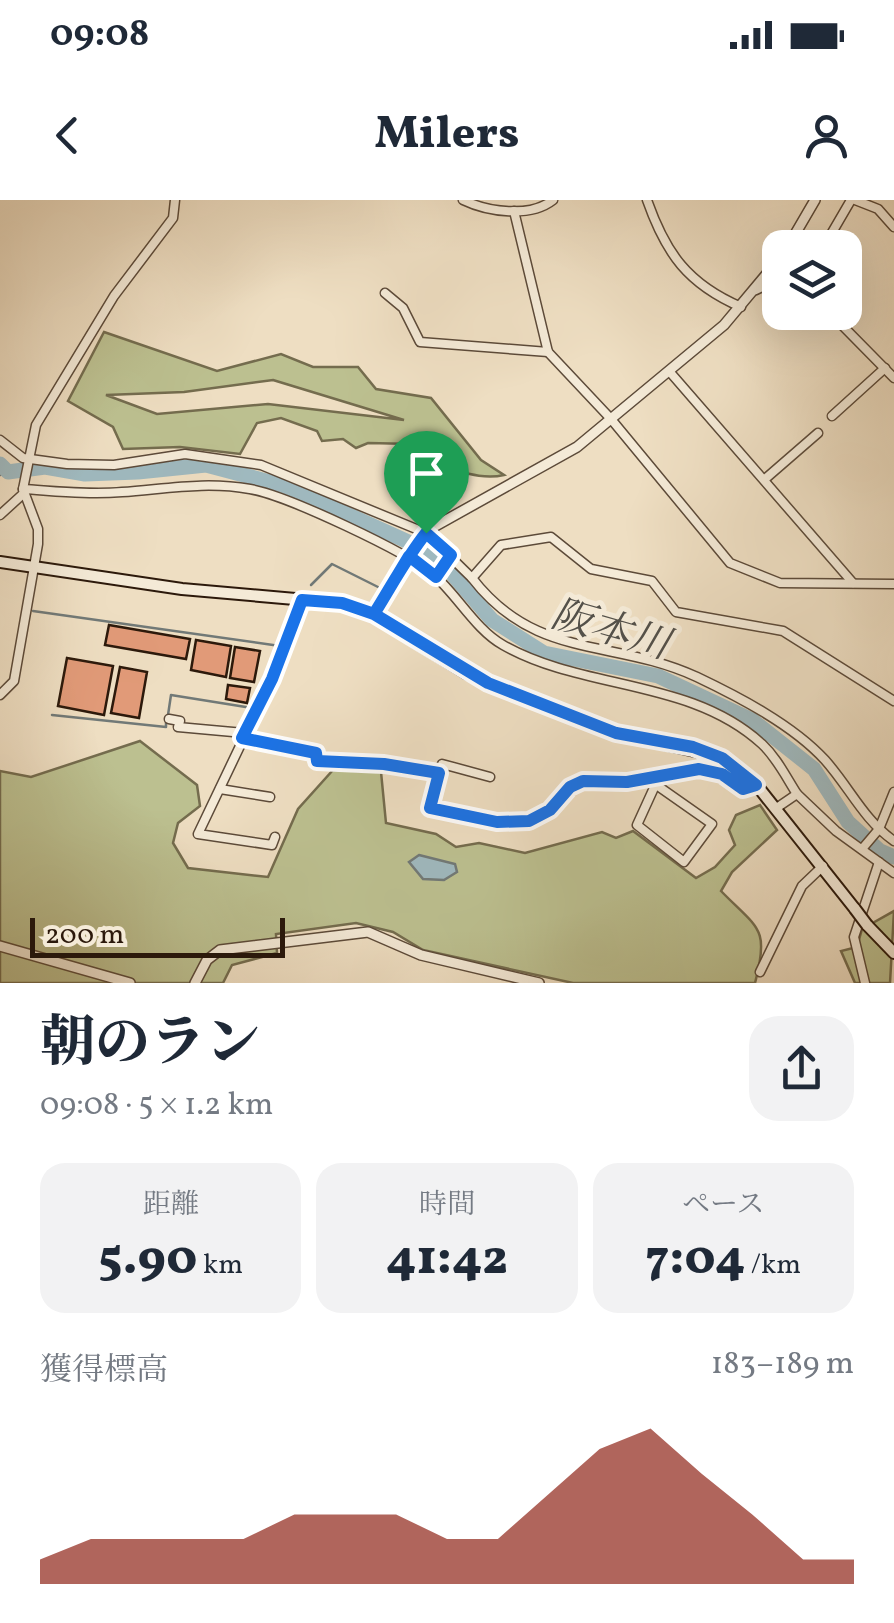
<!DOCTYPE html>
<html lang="ja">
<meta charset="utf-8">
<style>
body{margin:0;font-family:Vollkorn,"Noto Serif JP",serif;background:#f2f2f3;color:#1f2937;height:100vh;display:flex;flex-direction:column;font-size:38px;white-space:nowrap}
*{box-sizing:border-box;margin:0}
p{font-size:32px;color:#747a83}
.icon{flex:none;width:55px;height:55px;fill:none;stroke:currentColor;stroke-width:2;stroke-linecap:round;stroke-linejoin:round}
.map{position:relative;height:783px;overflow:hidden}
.sheet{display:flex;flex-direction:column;background:#fff;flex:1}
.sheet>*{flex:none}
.buttons{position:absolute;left:762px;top:30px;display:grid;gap:20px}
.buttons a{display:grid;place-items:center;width:100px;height:100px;border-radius:20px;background:#fff;box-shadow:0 10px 40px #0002;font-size:50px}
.scale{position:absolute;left:30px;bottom:25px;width:255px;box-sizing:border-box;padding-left:10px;border:5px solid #2c190b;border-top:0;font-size:28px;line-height:35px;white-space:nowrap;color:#2c190b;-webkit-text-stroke:8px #f4ead7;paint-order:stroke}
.pin{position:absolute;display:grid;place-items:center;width:85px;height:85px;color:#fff;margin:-102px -42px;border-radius:50% 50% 50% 0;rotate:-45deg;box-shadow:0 0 10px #0007}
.pin .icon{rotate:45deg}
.round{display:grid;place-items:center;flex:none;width:105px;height:105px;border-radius:30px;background:#f2f2f3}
.summary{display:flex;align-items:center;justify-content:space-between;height:170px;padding:0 40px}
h1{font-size:55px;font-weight:800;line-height:75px}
.stats{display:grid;grid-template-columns:repeat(3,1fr);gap:15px;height:170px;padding:10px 40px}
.stats div{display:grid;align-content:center;border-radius:25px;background:#f2f2f3;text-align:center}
.stats b{font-size:50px;font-weight:800}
.stats small{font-size:28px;font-weight:400}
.stats p{font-size:28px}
.chart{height:280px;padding:20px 40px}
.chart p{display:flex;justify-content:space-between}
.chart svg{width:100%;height:180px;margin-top:10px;fill:#8f2418;opacity:.7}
.status{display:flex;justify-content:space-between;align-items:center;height:70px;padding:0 50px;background:#fff;direction:ltr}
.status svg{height:28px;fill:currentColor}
header{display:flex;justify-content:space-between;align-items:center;height:130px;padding:0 40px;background:#fff;font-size:45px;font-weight:800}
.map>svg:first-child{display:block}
.green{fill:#bcc090;stroke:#746c4e;stroke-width:2.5;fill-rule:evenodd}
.water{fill:#9fb9bf;stroke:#717977;stroke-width:2.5}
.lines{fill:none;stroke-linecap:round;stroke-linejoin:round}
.stream{stroke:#717977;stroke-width:2.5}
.river{stroke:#9fb9bf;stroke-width:15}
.building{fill:#e19a78;stroke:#2c190b;stroke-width:2.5}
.minor-casing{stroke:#5c4a39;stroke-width:11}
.tertiary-casing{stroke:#5c4a39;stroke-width:12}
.secondary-casing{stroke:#2c190b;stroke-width:14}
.minor{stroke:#f4ead7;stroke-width:8}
.tertiary{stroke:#f4ead7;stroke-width:9}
.secondary{stroke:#f4ead7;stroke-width:10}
.secondary-bridge-casing{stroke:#2c190b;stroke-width:14;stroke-linecap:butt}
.secondary-bridge{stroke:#f4ead7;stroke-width:10}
.route-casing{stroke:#fff;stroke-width:20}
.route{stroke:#1a73e8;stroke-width:12}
.labels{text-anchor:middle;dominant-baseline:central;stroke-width:10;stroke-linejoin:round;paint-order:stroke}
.water-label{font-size:40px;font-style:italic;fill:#54514a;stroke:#f4ead7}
</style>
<div class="status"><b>09:08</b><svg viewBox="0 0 49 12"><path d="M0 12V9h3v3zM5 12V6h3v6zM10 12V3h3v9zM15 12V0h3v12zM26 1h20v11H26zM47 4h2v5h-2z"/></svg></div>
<header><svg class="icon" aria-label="back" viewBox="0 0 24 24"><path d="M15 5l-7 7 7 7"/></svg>Milers<svg class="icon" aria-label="person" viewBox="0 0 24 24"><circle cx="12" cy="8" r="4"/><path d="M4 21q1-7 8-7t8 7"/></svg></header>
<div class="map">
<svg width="894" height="783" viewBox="0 0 894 783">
<rect width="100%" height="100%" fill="#eedec2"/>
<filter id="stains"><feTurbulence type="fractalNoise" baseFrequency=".002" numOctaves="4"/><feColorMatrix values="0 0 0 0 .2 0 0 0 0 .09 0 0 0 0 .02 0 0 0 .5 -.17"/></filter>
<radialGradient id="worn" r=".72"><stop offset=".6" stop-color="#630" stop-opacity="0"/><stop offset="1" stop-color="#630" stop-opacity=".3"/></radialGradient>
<g class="green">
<path d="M104,132l113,39 64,-17 32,13h45l18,22 55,9 50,62 23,15c-26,6 -49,-7 -76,-11l-14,-20 -46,-1 -12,5 -13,-9 -21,2 -5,-10 -36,-13 -24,5 -17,31 -60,-7 -57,2 -10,-22 -45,-26zM273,180l131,40 -136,-16 -111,10 -51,-19 78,-3z"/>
<path d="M140,541l57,44 3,21 -22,17 -5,20 15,25 80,9 30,-68 35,-39 48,2 5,51 50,11 20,13 23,-4 46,10 77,-21 14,6 17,-7 63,47 19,-11 20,-22 -6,-15 7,-15 24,-10 17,25 -45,42 -11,19c37,38 49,36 34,92h-182l-150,-33 -30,-18 -37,-9 -80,11 1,19 -45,12 -9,18h-223v-212l31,6z"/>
<polygon points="894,711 890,783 855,783 841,751 857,747 862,729"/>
</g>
<polygon class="water" points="419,655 455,664 457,672 444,680 423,679 409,662"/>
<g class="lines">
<g class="stream">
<polyline points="0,275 8,272"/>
<polyline points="311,385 332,364 380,388"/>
<polyline points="33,411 280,446 252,508 171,495 168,515"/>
<polyline points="52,515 166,527 166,523"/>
</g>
<polyline class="river" points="0,264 8,272 45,267 85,274 138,272 206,265 285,286 435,354 492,420 544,453 658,476 752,520 814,569 848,622 880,651 894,657"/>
</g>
<g class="building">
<polygon points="109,425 190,439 186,459 105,445"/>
<polygon points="196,440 231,446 226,477 191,470"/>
<polygon points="235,447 260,451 254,482 230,478"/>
<polygon points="67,458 113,466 104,515 58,506"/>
<polygon points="120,467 147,472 139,518 111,513"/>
<polygon points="228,485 250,488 247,503 226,499"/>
</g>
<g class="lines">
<g class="minor-casing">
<g id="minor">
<path d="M463,0c25,12 67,18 90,0"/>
<path d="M647,0c19,54 41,84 94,107"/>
<polyline points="855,0 878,9 894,27"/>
<polyline points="514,11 548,152 611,219 730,363 780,383 894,384"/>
<polyline points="823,48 851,0"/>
<polyline points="756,90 780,78"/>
<polyline points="385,93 403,108 420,142 548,152"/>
<polyline points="829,112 894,178"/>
<polyline points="669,171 853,383"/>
<polyline points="832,216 885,168"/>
<polyline points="0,240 23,258 67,264 114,265 185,254 261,265 426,333 472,378 501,345 551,337 591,369 652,381 676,412 783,431 894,501"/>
<polyline points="765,279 818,233"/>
<path d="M23,289c32,2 66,6 99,3 44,-3 83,-11 128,-3 36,6 157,63 184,86 23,20 42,55 69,70 81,46 187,33 259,99 15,14 24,33 35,50"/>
<polyline points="0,315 23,294"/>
<polyline points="436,377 451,355"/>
<path d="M472,378c64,83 141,60 225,99 42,20 96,48 128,83 25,28 38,59 69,81"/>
<polyline points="0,495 14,481 38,344 38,329 23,289 36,225 114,96 173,18 175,0"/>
<polyline points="169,519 180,521 178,527 244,533"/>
<polyline points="242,537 316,553 317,561 383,564 439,573 430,607 497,622 529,621 550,610 571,587 583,581 658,579 699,569 722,574 743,589 756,585"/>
<polyline points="439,573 442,564 490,577"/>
<polyline points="655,584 712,624 684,662 637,625 658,579"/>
<polyline points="220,589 270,597"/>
<polyline points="775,609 797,594 836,631 894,673"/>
<polyline points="275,637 272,645 198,634 272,479 302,400"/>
<polyline points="862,649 879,629 894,592"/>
<polyline points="760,772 802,686 823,666"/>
<polyline points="865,783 854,737 879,662"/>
</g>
</g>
<g class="tertiary-casing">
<g id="tertiary">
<polyline points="787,48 815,0"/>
<polyline points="374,414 430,329 577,247 724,125 780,58"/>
<polyline points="0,746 130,783"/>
<polyline points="195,783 207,760 220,750 368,732 421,755 539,783"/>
</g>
</g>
<g class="secondary-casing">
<g id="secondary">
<polyline points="0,362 182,389 329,402 363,409 466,473 533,502 616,533 721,557 751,578 855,709"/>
<polyline points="867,725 894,753"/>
</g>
</g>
<use href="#minor" class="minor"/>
<use href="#tertiary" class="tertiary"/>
<use href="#secondary" class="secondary"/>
<g class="secondary-bridge-casing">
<polyline id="secondary-bridge" points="855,709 867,725"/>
</g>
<use href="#secondary-bridge" class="secondary-bridge"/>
</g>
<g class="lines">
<g class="route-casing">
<path id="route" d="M426,333c-20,25 -35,54 -52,81l-32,-11 -40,-3 -30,79 -30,59 74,15 1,8 67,3 55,9 -9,35 67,14 32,-1 21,-11 20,-23 13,-6 44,1 72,-13 23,5 21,15 13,-4 -34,-27 -29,-11 -77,-14 -128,-50 -114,-69 35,-58 27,21 15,-22 -25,-22"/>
</g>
<use href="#route" class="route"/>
</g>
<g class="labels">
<g class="water-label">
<text transform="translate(610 432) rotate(16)">阪本川</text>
</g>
</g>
<rect width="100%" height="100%" filter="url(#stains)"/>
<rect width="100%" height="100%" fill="url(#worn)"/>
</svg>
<div class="buttons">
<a><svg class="icon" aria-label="layers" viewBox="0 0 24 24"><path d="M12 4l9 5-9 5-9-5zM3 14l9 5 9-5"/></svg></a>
</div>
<div class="scale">200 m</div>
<div class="pin" style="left:426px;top:333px;background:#1e9e55"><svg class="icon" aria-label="arrive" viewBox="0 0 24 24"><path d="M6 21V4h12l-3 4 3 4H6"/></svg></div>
</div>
<section class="sheet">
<div class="summary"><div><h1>朝のラン</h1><p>09:08 · 5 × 1.2 km</p></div><a class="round"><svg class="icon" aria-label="share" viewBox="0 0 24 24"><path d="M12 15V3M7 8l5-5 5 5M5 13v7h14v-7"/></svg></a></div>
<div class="stats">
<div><p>距離</p><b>5.90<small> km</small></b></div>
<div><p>時間</p><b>41:42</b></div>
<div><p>ペース</p><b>7:04<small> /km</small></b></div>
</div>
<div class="chart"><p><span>獲得標高</span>183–189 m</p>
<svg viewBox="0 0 160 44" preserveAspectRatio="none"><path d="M0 44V38L10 33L20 33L30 33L40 33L50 27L60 27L70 27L80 33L90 33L100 22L110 11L120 6L130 17L140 27L150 38L160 38V44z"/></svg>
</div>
</section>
